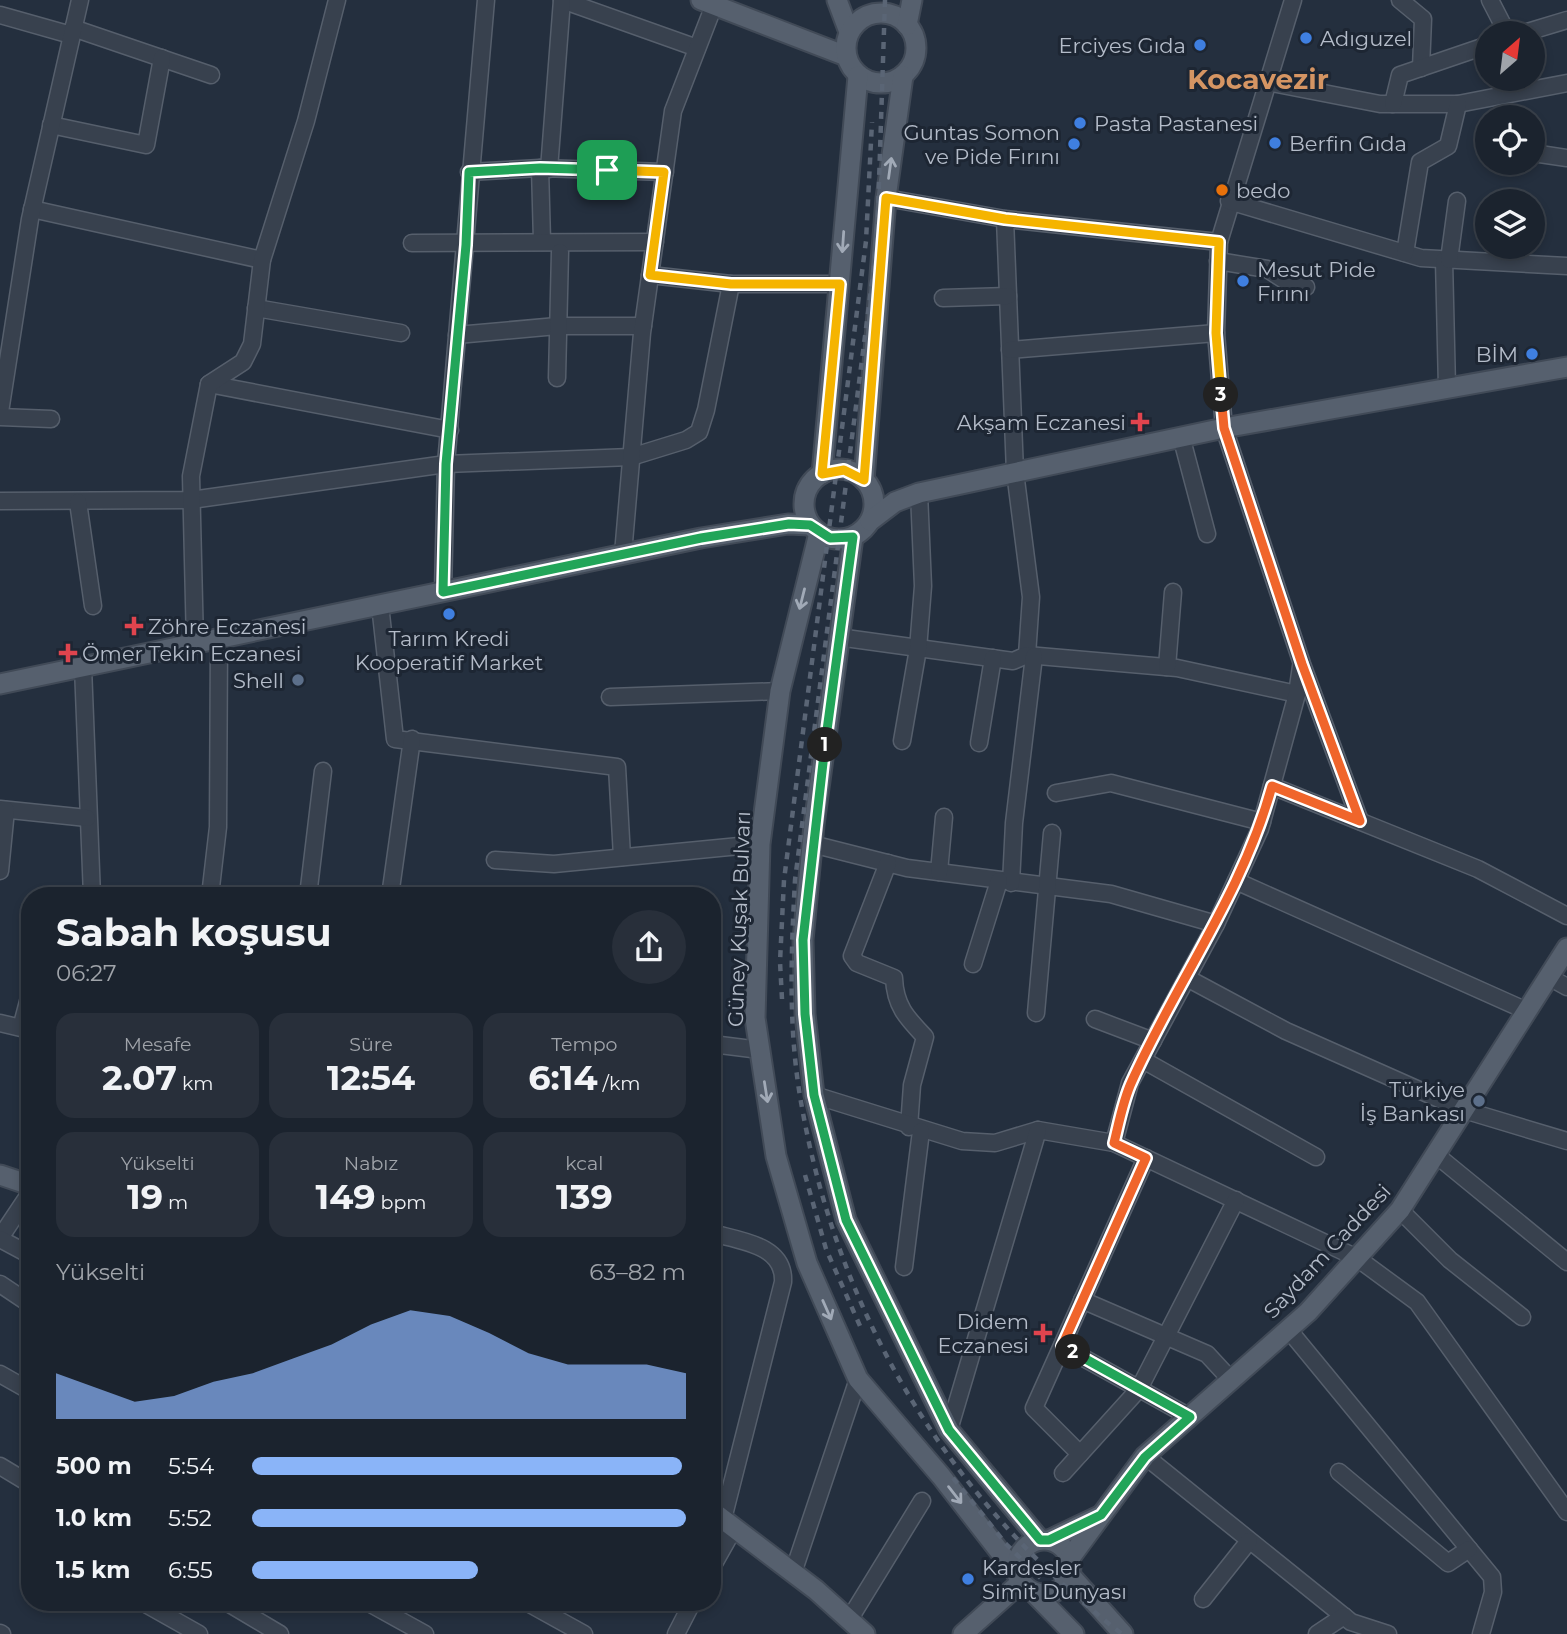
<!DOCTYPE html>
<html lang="tr">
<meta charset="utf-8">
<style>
body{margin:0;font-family:Montserrat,sans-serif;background:#282f3a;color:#f1f3f6;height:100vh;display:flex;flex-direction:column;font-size:26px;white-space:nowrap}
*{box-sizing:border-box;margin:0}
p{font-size:23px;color:#a0a4aa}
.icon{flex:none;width:38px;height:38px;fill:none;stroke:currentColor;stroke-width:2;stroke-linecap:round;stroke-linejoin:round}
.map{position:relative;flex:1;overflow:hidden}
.sheet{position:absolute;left:21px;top:887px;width:700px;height:724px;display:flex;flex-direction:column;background:#1b232e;border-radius:28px;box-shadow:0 4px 10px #0003,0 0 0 2px #39404a}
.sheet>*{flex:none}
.needle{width:46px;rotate:28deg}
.buttons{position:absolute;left:1475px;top:21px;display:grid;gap:14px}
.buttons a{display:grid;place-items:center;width:70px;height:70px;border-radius:50%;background:#1b232e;box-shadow:0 4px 10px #0003,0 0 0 2px #39404a;font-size:35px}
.pin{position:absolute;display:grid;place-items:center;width:60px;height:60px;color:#fff;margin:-30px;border-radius:14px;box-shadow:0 4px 10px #0006}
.km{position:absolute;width:35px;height:35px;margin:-18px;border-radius:50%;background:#222;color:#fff;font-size:19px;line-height:35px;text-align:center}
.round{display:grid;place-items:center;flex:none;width:74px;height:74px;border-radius:37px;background:#282f3a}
.head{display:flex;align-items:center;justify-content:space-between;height:119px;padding:0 35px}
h1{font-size:38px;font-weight:700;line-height:52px}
.figures{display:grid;grid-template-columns:repeat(3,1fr);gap:10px;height:119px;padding:7px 35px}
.figures div{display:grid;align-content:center;border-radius:18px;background:#282f3a;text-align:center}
.figures b{font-size:35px;font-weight:700}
.figures small{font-size:19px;font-weight:400}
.figures p{font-size:19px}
.chart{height:196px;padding:14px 35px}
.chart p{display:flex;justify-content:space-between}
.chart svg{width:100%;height:126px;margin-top:7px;fill:#8ab4f8;opacity:.7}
ul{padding:0 35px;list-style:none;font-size:23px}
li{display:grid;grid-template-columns:112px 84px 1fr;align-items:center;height:52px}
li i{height:18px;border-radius:9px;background:#8ab4f8}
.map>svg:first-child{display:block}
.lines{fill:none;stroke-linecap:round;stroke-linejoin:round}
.minor-casing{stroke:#565f6c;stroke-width:19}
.major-casing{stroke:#414a57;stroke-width:23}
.minor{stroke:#38414e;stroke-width:16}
.major{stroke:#56606e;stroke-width:19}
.rail{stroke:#5a6575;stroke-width:4.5;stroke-dasharray:7 7;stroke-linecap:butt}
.oneway{stroke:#a1aab7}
.split-1-casing{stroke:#fff;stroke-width:14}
.split-2-casing{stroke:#fff;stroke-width:14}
.split-3-casing{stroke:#fff;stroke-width:14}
.split-4-casing{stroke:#fff;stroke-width:14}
.split-1{stroke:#22a559;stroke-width:9}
.split-2{stroke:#22a559;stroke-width:9}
.split-3{stroke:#f0652b;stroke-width:9}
.split-4{stroke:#f5b400;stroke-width:9}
.shop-dot{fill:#3f7fe0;stroke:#1d2633;stroke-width:2.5}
.food-dot{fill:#e8710a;stroke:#1d2633;stroke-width:2.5}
.health-dot{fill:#e0444e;stroke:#1d2633;stroke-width:2.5}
.service-dot{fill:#5c6f8a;stroke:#1d2633;stroke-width:2.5}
.labels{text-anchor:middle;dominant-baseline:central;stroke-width:6;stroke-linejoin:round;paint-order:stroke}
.poi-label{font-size:21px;fill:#b4bcc9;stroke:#1d2633;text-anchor:start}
.street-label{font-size:21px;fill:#b4bcc9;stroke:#1d2633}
.district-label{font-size:28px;font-weight:bold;fill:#d59563;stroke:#1d2633}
</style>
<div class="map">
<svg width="1567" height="1634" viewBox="0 0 1567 1634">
<rect width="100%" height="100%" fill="#242f3e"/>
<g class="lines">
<g class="minor-casing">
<g id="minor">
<polyline points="562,0 697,48"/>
<polyline points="1293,0 1219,242 1216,333 1224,428 1302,664 1360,821"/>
<polyline points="1400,0 1423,19 1421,68"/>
<polyline points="1490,0 1507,33"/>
<polyline points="0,15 71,35"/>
<polyline points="73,28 211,75"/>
<polyline points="1524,33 1567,20"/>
<polyline points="1267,82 1380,104 1458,104 1567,83"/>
<polyline points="1393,104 1400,75 1488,45"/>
<polyline points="51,125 146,145 162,58"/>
<polyline points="1533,153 1567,158"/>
<polyline points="549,169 562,0"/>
<polyline points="469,172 540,168"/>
<polyline points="886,198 1005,219 1219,242"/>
<polyline points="1229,201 1421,258 1567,266"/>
<polyline points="32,209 262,260"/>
<polyline points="1005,219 1015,472 1031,597 1027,655"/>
<polyline points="542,241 540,168 665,172"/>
<polyline points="412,243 655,242"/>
<polyline points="1405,253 1420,162 1448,146 1458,104"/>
<polyline points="1444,260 1447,388"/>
<polyline points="1449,260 1457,201"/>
<polyline points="1218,261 1267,269 1289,283 1306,287"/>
<polyline points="650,275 731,284 840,284"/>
<polyline points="943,298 1008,296"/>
<polyline points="256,308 401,333"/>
<polyline points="457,335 557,326 643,326"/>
<polyline points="1010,350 1216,333"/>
<polyline points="557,378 560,252"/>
<polyline points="209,384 450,430"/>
<polyline points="0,412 30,219 80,0"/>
<polyline points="0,417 51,419"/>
<polyline points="1181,436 1207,534"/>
<polyline points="0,501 191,500 446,464 631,457 686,440 699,432 706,410 731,284"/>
<polyline points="78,502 93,606"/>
<polyline points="623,554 642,333 673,111 716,0"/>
<polyline points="443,592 446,464 486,0"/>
<polyline points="380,605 395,739 617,767 622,857"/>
<polyline points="838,637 1013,661 1027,655 1177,668 1297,694"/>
<polyline points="195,644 191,476 209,384 243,362 252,344 262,260 306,121 337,0"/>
<polyline points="83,667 92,896"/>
<polyline points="1167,667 1173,592"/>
<polyline points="610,697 780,691"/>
<polyline points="902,741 918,649 923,586 919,493"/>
<polyline points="979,743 993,658"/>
<polyline points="1272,786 1478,869 1567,916"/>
<polyline points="1056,793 1111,783 1262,822"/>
<polyline points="0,809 87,818"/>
<polyline points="812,844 907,868 1111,894 1216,924"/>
<polyline points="495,860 554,864 760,844"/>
<path d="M888,863l-36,93 5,7 37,15c1,28 13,40 31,59l-13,48 -3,42"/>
<polyline points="0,871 6,810"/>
<polyline points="939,872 944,817"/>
<polyline points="1236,881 1527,1011"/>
<polyline points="1011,883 1014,823 1034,656"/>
<polyline points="210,896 218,827 219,639"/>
<polyline points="308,896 323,771"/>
<polyline points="390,896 412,739"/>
<polyline points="973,964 999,881"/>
<polyline points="1549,977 1567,987"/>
<polyline points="1187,978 1286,1031 1464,1110 1567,1141"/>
<polyline points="1036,1013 1052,833"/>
<polyline points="1095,1019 1153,1041"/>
<polyline points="0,1023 21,1028 30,994"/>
<polyline points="712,1044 760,1050"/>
<polyline points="1143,1060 1316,1157"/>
<polyline points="814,1095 962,1141 995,1143 1038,1130 1114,1143 1357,1258 1417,1302 1567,1512"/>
<polyline points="1114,1143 1130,1083 1216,924 1260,829 1297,694 1301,666"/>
<polyline points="1435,1154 1567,1262"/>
<polyline points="1400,1210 1450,1260 1522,1317"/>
<path d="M712,1233c29,8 73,12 71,49l-60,237"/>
<polyline points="0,1238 30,1193"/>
<polyline points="0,1239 30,1255"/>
<polyline points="904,1267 921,1131"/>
<polyline points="0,1284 30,1304"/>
<polyline points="1082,1300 1207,1354 1231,1380"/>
<polyline points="1288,1329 1492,1577 1493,1592 1481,1634"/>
<polyline points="1062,1346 1190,1417"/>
<polyline points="0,1374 30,1391"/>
<polyline points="949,1430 1038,1130"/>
<polyline points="1080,1454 1034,1408 1146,1158"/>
<polyline points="1145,1456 1351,1622 1388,1634"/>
<polyline points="0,1466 30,1484"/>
<polyline points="1339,1472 1448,1563 1469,1549"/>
<polyline points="1063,1473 1139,1389 1236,1200"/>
<polyline points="712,1567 734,1528"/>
<polyline points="793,1573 858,1379"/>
<polyline points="1203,1599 1249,1541"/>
<polyline points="144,1603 199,1634"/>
<polyline points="228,1603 280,1634"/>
<polyline points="369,1603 425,1634"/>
<polyline points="528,1603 584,1634"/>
<polyline points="849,1620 922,1501"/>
<polyline points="0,1633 2,1634"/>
<polyline points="676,1634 692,1603"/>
<polyline points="1317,1634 1344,1616"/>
</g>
</g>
<g class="major-casing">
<g id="major">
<polyline points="701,0 846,56"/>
<polyline points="837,0 849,32"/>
<circle cx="881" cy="48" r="35"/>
<polyline points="907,25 912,0"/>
<circle cx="839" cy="504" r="35"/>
<polyline points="822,474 858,76"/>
<polyline points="864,480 886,198 903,76"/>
<polyline points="870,521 895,502 919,493 1224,428 1567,367"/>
<polyline points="819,533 780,691 760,844 755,1018 776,1156 807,1263 858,1379 941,1476 1017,1574"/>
<polyline points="853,537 814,825 803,940 805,1014 814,1095 846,1220 949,1430 1040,1540"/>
<polyline points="0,684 701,538 788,524 810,525"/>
<polyline points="0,1175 30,1185"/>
<polyline points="712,1511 816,1590 865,1634"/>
<circle cx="1044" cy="1567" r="27"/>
<polyline points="1049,1540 1097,1517"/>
<polyline points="1070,1558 1145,1456 1308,1312 1400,1210 1567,948"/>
<polyline points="1070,1575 1123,1634"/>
<polyline points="1034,1593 1074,1634"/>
<polyline points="963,1634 1021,1582"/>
</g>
</g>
<use href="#minor" class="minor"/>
<use href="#major" class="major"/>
<g class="rail">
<path d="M885,0l-8,243 -82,637c-4,74 -7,149 6,222 37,215 149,399 321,532"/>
<polyline points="782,999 780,962 784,880 866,241 872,122"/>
<polyline points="805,1175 826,1249 860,1326"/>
<polyline points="953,1478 1006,1544 1061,1598"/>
</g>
</g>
<defs><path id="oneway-shaft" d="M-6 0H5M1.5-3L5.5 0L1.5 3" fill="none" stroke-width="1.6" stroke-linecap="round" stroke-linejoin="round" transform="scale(1.75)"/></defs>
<g class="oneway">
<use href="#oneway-shaft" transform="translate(890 168) rotate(-82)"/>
<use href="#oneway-shaft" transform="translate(843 242) rotate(94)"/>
<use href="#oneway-shaft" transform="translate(802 599) rotate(104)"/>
<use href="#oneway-shaft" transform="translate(766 1092) rotate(81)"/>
<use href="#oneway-shaft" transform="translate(827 1310) rotate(66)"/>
<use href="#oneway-shaft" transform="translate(955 1495) rotate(52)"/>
</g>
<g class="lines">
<g class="split-1-casing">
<polyline id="split-1" points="607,170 540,168 469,172 466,245 446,464 443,592 701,538 789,524 810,525 830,538 853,537 825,745"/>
</g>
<g class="split-2-casing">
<polyline id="split-2" points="825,745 803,940 805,1014 814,1095 846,1220 949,1430 1040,1540 1049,1540 1101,1515 1145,1457 1190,1417 1073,1352"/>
</g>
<g class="split-3-casing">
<path id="split-3" d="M1073,1352l-11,-6 84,-188 -32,-15c5,-20 9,-43 18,-62 45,-100 111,-189 140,-295l88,35 -58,-157 -78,-236 -3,-33"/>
</g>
<g class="split-4-casing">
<polyline id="split-4" points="607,170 664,172 650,275 731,284 840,284 822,474 844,470 864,480 886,198 1005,219 1219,242 1216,333 1221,395"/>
</g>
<use href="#split-1" class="split-1"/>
<use href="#split-2" class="split-2"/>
<use href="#split-3" class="split-3"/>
<use href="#split-4" class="split-4"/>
</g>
<g class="shop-dot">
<circle cx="1306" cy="38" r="7"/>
<circle cx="1200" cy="45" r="7"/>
<circle cx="1080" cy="123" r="7"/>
<circle cx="1275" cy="143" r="7"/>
<circle cx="1074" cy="144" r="7"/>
<circle cx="1243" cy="281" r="7"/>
<circle cx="1532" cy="354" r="7"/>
<circle cx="449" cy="614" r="7"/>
<circle cx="968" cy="1579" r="7"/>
</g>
<circle class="food-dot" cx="1222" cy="190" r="7"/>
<g class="health-dot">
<path d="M1136.5 411.5h7v7h7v7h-7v7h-7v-7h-7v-7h7z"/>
<path d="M130.5 615.5h7v7h7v7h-7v7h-7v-7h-7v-7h7z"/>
<path d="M64.5 642.5h7v7h7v7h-7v7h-7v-7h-7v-7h7z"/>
<path d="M1039.5 1322.5h7v7h7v7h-7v7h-7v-7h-7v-7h7z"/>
</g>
<g class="service-dot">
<circle cx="298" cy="680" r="7"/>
<circle cx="1479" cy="1101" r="7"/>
</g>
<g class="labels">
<g class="poi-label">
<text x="1320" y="38">Adıguzel</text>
<text x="1186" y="45" text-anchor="end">Erciyes Gıda</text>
<text x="1094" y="123">Pasta Pastanesi</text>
<text x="1060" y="132" text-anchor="end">Guntas Somon<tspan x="1060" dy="24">ve Pide Fırını</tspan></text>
<text x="1289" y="143">Berfin Gıda</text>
<text x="1236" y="190">bedo</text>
<text x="1257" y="269">Mesut Pide<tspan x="1257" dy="24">Fırını</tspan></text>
<text x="1518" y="354" text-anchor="end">BİM</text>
<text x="1126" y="422" text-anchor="end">Akşam Eczanesi</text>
<text x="148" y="626">Zöhre Eczanesi</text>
<text x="449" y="638" text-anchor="middle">Tarım Kredi<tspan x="449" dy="24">Kooperatif Market</tspan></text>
<text x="82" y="653">Ömer Tekin Eczanesi</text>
<text x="284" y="680" text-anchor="end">Shell</text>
<text x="1465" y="1089" text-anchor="end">Türkiye<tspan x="1465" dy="24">İş Bankası</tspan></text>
<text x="1029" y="1321" text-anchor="end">Didem<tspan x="1029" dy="24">Eczanesi</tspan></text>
<text x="982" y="1567">Kardesler<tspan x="982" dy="24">Simit Dunyası</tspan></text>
</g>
<g class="street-label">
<text transform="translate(739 919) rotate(-88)">Güney Kuşak Bulvarı</text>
<text transform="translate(1327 1251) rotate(-47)">Saydam Caddesi</text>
</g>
<g class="district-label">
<text x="1258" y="79">Kocavezir</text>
</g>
</g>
</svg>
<div class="buttons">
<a><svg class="needle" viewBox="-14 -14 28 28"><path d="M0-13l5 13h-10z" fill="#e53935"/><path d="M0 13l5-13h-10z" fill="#a0a4aa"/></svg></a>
<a><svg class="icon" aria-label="locate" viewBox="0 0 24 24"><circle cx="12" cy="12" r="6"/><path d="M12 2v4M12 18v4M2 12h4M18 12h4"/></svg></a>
<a><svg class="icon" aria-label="layers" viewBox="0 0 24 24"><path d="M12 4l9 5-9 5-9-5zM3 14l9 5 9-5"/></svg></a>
</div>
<div class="pin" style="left:607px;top:170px;background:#1e9e55"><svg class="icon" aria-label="arrive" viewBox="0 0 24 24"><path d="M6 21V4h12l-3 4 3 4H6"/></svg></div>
<b class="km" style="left:825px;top:745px">1</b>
<b class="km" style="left:1073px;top:1352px">2</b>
<b class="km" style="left:1221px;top:395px">3</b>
<section class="sheet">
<div class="head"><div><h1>Sabah koşusu</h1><p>06:27</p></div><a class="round"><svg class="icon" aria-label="share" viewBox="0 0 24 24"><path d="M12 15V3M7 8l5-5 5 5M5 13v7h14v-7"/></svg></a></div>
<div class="figures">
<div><p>Mesafe</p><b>2.07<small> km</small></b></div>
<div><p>Süre</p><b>12:54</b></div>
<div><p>Tempo</p><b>6:14<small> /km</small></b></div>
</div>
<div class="figures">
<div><p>Yükselti</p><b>19<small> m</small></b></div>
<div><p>Nabız</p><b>149<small> bpm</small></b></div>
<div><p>kcal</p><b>139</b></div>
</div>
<div class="chart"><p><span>Yükselti</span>63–82 m</p>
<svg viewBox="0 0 160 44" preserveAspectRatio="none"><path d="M0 44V28L10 33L20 38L30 36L40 31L50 28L60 23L70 18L80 11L90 6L100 8L110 14L120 21L130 25L140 25L150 25L160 28V44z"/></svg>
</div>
<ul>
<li><b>500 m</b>5:54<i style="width:99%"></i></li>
<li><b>1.0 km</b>5:52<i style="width:100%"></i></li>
<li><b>1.5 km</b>6:55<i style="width:52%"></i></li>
</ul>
</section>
</div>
